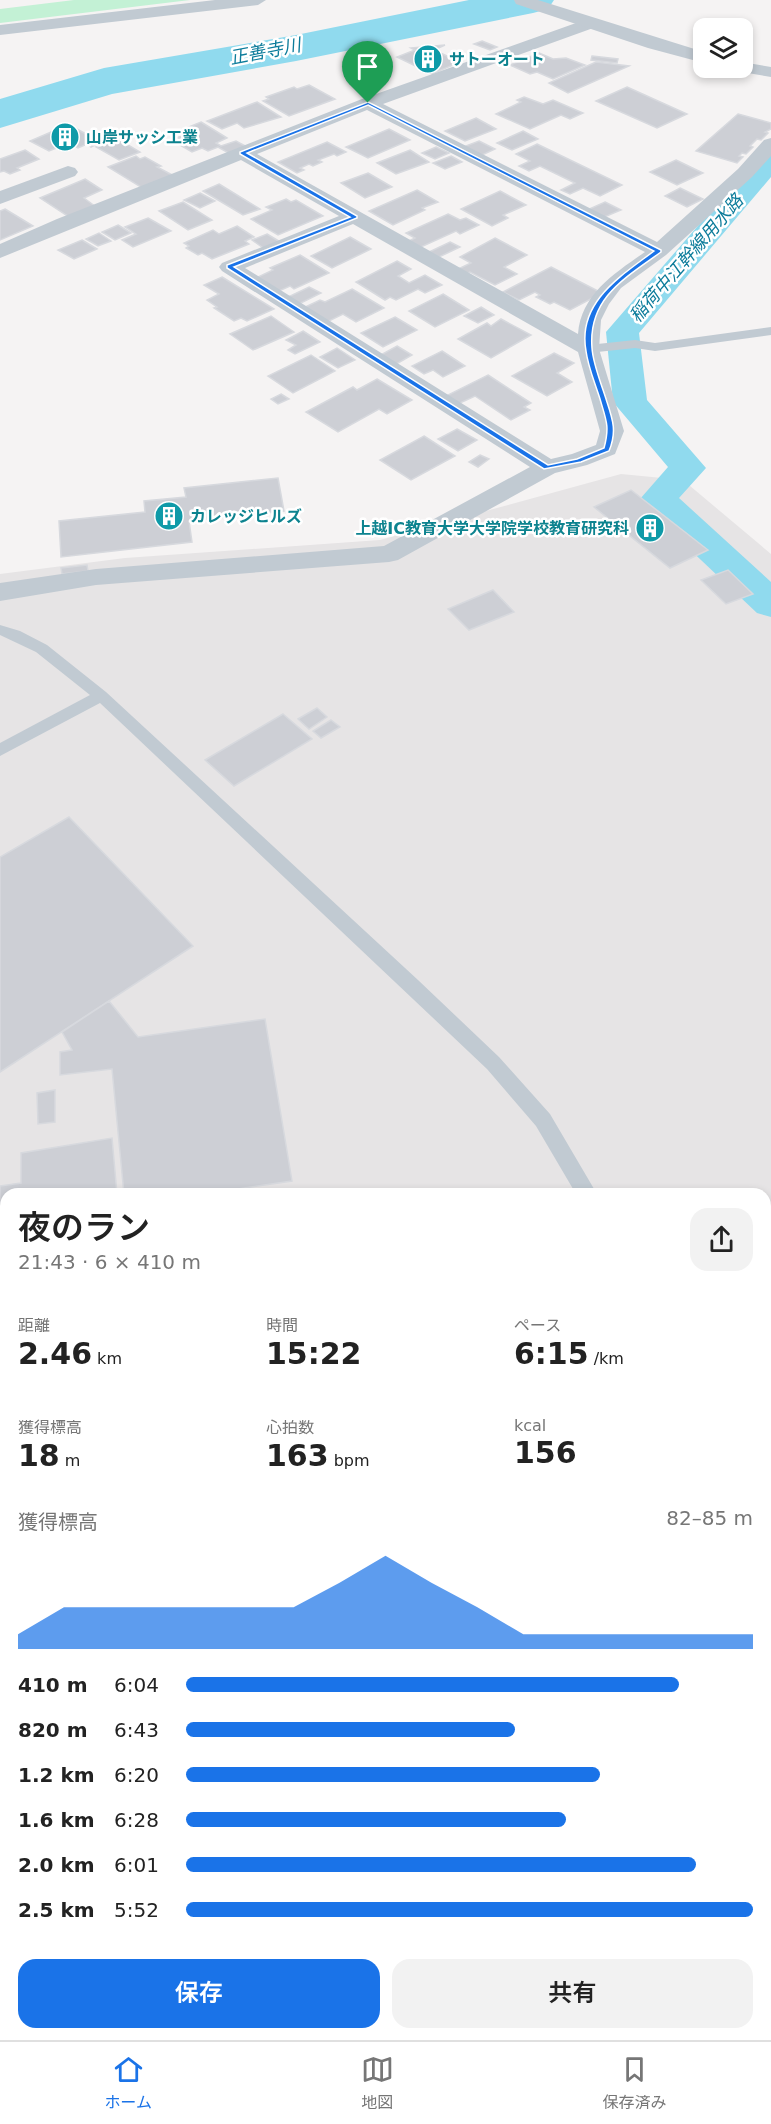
<!DOCTYPE html>
<html lang="ja">
<meta charset="utf-8">
<style>
body{margin:0;font-family:"DejaVu Sans","Noto Sans JP",sans-serif;background:#f2f2f2;color:#222;height:100vh;display:flex;flex-direction:column;font-size:22px;white-space:nowrap}
*{box-sizing:border-box;margin:0}
p{font-size:20px;color:#767676}
.icon{flex:none;width:33px;height:33px;fill:none;stroke:currentColor;stroke-width:2;stroke-linecap:round;stroke-linejoin:round}
.map{position:relative;flex:1;overflow:hidden}
.drawer{position:absolute;left:0px;top:1188px;width:771px;height:852px;display:flex;flex-direction:column;background:#fff;border-radius:18px 18px 0 0;box-shadow:0 3px 9px #0003}
.drawer>*{flex:none}
.tools{position:absolute;left:693px;top:18px;display:grid;gap:12px}
.tools a{display:grid;place-items:center;width:60px;height:60px;border-radius:12px;background:#fff;box-shadow:0 3px 9px #0003;font-size:30px}
.pin{position:absolute;display:grid;place-items:center;width:51px;height:51px;color:#fff;margin:-62px -26px;border-radius:50% 50% 50% 0;rotate:-45deg;box-shadow:0 0 6px #0007}
.pin .icon{rotate:45deg}
.round{display:grid;place-items:center;flex:none;width:63px;height:63px;border-radius:18px;background:#f2f2f2}
.head{display:flex;align-items:center;justify-content:space-between;height:102px;padding:0 18px}
h1{font-size:33px;font-weight:600;line-height:45px}
.metrics{display:grid;grid-template-columns:repeat(3,1fr);gap:9px;height:102px;padding:6px 18px}
.metrics div{display:grid;align-content:center}
.metrics b{font-size:30px;font-weight:600}
.metrics small{font-size:16px;font-weight:400}
.metrics p{font-size:16px}
.chart{height:168px;padding:12px 18px}
.chart p{display:flex;justify-content:space-between}
.chart svg{width:100%;height:108px;margin-top:6px;fill:#1a73e8;opacity:.7}
.button{display:flex;gap:12px;margin-top:auto;padding:12px 18px}
.button a{flex:1;height:69px;border-radius:18px;background:#1a73e8;color:#fff;font-size:24px;font-weight:600;line-height:69px;text-align:center}
.button a+a{background:#f2f2f2;color:#222}
ul{padding:0 18px;list-style:none;font-size:20px}
li{display:grid;grid-template-columns:96px 72px 1fr;align-items:center;height:45px}
li i{height:15px;border-radius:8px;background:#1a73e8}
.menu{display:flex;justify-content:space-around;align-items:center;height:84px;border-top:2px solid #e0e0e0;background:#fff;font-size:16px;color:#767676}
.menu a{display:grid;justify-items:center;gap:3px}
.menu .on{color:#1a73e8}
.map>svg:first-child{display:block}
.education{fill:#e6e4e5;fill-rule:evenodd}
.green{fill:#c3f1d5}
.lines{fill:none;stroke-linecap:round;stroke-linejoin:round}
.canal{fill:#90daee;fill-rule:evenodd}
.river{fill:#90daee;fill-rule:evenodd}
.building{fill:#cdcfd5;stroke:#d7d9de;stroke-width:1.5}
.service{fill:#c1cad2;fill-rule:evenodd}
.minor{fill:#c1cad2;fill-rule:evenodd}
.tertiary{fill:#c1cad2;fill-rule:evenodd}
.route{fill:#1a73e8;stroke:#fff;stroke-width:1.5;fill-rule:evenodd}
.labels{text-anchor:middle;dominant-baseline:central;stroke-width:5;stroke-linejoin:round;paint-order:stroke}
.far-culture-label{font-size:16px;font-weight:bold;fill:#0d838f;stroke:#fff;text-anchor:start}
.far-water-label{font-size:18px;font-style:italic;fill:#0c7c9b;stroke:#fff}
</style>
<div class="map">
<svg width="771" height="2040" viewBox="0 0 771 2040">
<rect width="100%" height="100%" fill="#f5f3f3"/>
<path class="education" d="M621,474l62,6 88,74v1486h-771v-1466l125,-16 255,-18zM6,1194h759v840h-759z"/>
<polygon class="green" points="74,0 190,0 0,23 0,9"/>
<g class="lines">
<polygon class="canal" points="771,150 771,177 639,333 647,400 706,468 679,498 771,582 771,617 757,613 645,507 640,499 668,467 613,402 606,332 761,153"/>
<polygon class="river" points="469,0 554,0 548,9 533,13 296,61 112,94 0,128 0,99 104,68 296,35"/>
</g>
<g class="building">
<polygon points="482,41 497,47 490,50 474,44"/>
<polygon points="445,45 434,50 460,62 432,74 397,57 415,50 411,48"/>
<polygon points="539,53 553,59 566,58 585,65 553,79 537,72 530,74 510,65"/>
<polygon points="592,56 618,59 617,63 591,60"/>
<polygon points="596,62 629,66 568,93 549,83"/>
<polygon points="309,85 335,99 289,116 263,101 269,99 266,97 294,87 297,89"/>
<polygon points="627,87 687,114 657,128 596,101"/>
<polygon points="524,97 543,104 553,100 583,113 570,119 561,115 530,129 496,114 521,102 517,100"/>
<polygon points="257,102 281,117 244,128 237,123 222,129 207,121"/>
<polygon points="738,114 771,123 771,129 765,132 768,133 761,140 757,139 750,146 753,147 746,154 742,153 739,156 743,157 737,163 696,151"/>
<polygon points="476,118 496,129 465,141 445,131"/>
<polygon points="201,122 227,138 216,143 221,146 236,141 249,148 232,155 218,147 208,151 202,148 192,152 171,140 190,133 184,129"/>
<polygon points="73,127 101,142 91,147 87,144 78,148 69,143 49,151 30,141 51,132 55,133"/>
<polygon points="389,129 410,140 368,158 346,147"/>
<polygon points="523,131 538,139 512,150 497,143"/>
<polygon points="118,139 140,152 119,160 96,147"/>
<polygon points="479,141 495,149 480,156 463,147"/>
<polygon points="327,142 346,152 337,156 334,154 318,160 322,162 313,166 309,164 300,168 304,170 297,173 278,162"/>
<polygon points="537,144 622,185 600,196 583,188 570,194 561,190 575,183 540,166 529,171 519,166 530,161 516,154"/>
<polygon points="436,147 449,153 435,159 422,153"/>
<polygon points="25,150 39,159 17,168 20,170 10,174 4,171 0,172 0,159"/>
<polygon points="410,150 429,162 396,174 377,163"/>
<polygon points="136,156 140,159 145,157 161,166 157,167 176,177 144,189 108,167"/>
<polygon points="451,156 462,162 445,169 433,163"/>
<polygon points="676,160 703,173 677,185 650,172"/>
<polygon points="368,173 392,187 365,198 341,183"/>
<polygon points="85,179 102,190 84,198 96,207 69,217 40,198"/>
<polygon points="219,184 260,209 243,215 203,191"/>
<polygon points="680,188 703,199 687,207 665,196"/>
<polygon points="417,190 438,202 422,208 425,210 393,225 369,211"/>
<polygon points="500,191 526,205 503,215 508,218 492,226 461,209"/>
<polygon points="200,193 215,201 200,208 184,200"/>
<polygon points="286,199 291,202 296,200 323,216 278,235 251,219 272,210 266,207"/>
<polygon points="183,202 212,220 188,230 159,211"/>
<polygon points="605,202 621,210 602,218 587,210"/>
<polygon points="5,209 33,226 0,240 0,211"/>
<polygon points="448,214 460,220 466,218 479,225 460,234 456,231 421,247 409,241 415,238 406,233"/>
<polygon points="148,218 171,231 133,247 122,240 136,234 125,227"/>
<polygon points="118,225 131,233 115,240 102,232"/>
<polygon points="237,226 254,237 245,241 249,244 212,259 202,253 198,255 186,248 189,246 184,243 213,230 219,234"/>
<polygon points="99,233 111,241 98,246 86,239"/>
<polygon points="267,234 282,243 266,250 252,240"/>
<polygon points="350,237 371,249 332,268 311,256"/>
<polygon points="495,238 527,255 504,267 517,274 495,285 470,272 466,274 458,269 471,263 460,257"/>
<polygon points="82,240 97,249 74,259 58,250"/>
<polygon points="450,242 460,247 439,257 429,252"/>
<polygon points="300,255 329,273 294,289 290,286 279,291 258,277 273,270 270,268"/>
<polygon points="397,261 411,269 398,276 409,283 425,275 442,285 425,293 418,289 396,300 390,297 385,300 356,282"/>
<polygon points="551,267 602,293 570,310 554,302 550,304 536,297 540,295 535,292 519,300 503,292"/>
<polygon points="222,277 274,309 247,321 241,318 234,321 214,308 217,307 207,300 219,294 204,285"/>
<polygon points="309,287 321,293 299,304 288,297"/>
<polygon points="352,289 384,308 356,322 343,314 327,322 303,308 320,300 325,302"/>
<polygon points="443,294 469,310 435,327 409,311"/>
<polygon points="481,307 494,315 478,323 464,316"/>
<polygon points="271,316 294,332 253,350 230,334"/>
<polygon points="395,317 417,330 383,347 361,333"/>
<polygon points="501,319 531,335 491,358 458,339 487,323 491,326"/>
<polygon points="303,331 320,342 295,354 288,350 296,345 286,340"/>
<polygon points="397,346 412,355 393,366 377,357"/>
<polygon points="337,348 355,360 338,368 320,357"/>
<polygon points="442,351 465,366 443,377 433,370 424,374 412,366"/>
<polygon points="554,353 574,363 557,373 572,382 547,396 512,376"/>
<polygon points="311,355 335,371 293,393 268,376"/>
<polygon points="488,375 531,403 524,407 530,410 511,420 475,396 458,404 446,396"/>
<polygon points="377,379 412,400 387,414 379,409 338,432 306,412 353,387 357,390"/>
<polygon points="281,394 289,399 278,404 271,399"/>
<polygon points="457,429 477,440 458,451 438,439"/>
<polygon points="424,436 455,456 411,480 380,460"/>
<polygon points="480,455 489,459 478,467 469,462"/>
<polygon points="278,478 284,511 189,521 192,542 61,557 59,521 145,512 144,501 186,497 184,488"/>
<polygon points="631,490 708,550 670,568 594,507"/>
<polygon points="87,565 88,571 62,574 61,568"/>
<polygon points="728,570 753,594 726,604 701,580"/>
<polygon points="493,590 514,612 469,630 448,609"/>
<polygon points="317,708 327,717 309,729 298,719"/>
<polygon points="283,714 312,739 234,786 205,760"/>
<polygon points="331,720 340,727 321,738 313,731"/>
<polygon points="69,817 193,946 0,1072 0,857"/>
<polygon points="109,1001 138,1037 265,1019 292,1181 204,1194 124,1194 112,1069 60,1075 60,1052 72,1050 62,1032"/>
<polygon points="55,1090 55,1122 38,1124 37,1093"/>
<polygon points="112,1138 117,1194 6,1194 6,1220 0,1221 0,1186 21,1183 21,1153"/>
<polygon points="6,1223 6,1309 0,1310 0,1224"/>
<polygon points="6,1918 6,2034 336,2034 337,2040 0,2040 0,1919"/>
<polygon points="684,2034 724,2034 725,2038 746,2034 765,2034 766,2040 685,2040"/>
</g>
<g class="lines">
<g class="service">
<polygon points="771,327 771,335 655,351 635,348 588,353 582,349 588,345 635,340 655,343"/>
<polygon points="0,625 20,631 47,645 106,692 418,980 499,1057 550,1114 597,1194 576,1194 536,1126 487,1069 100,703 0,756 0,743 90,695 36,652 0,635"/>
</g>
<g class="minor">
<polygon points="215,0 266,0 258,5 0,35 0,25"/>
<path d="M590,18l6,1 2,4 -2,4 -213,77 274,138 81,-73 26,-29 7,-2v18l-19,21 -86,78 -45,33 -12,16 -8,16 -2,29 25,82 -9,23 -28,11 -32,8 -157,87 -9,2 -293,23 -96,16v-18l96,-14 288,-23 146,-79 -308,-196 -3,-4 3,-4 117,-47 -98,-56 -241,98v-14l57,-25 305,-120zM367,110l278,142c-30,21 -64,42 -67,82l-321,-180zM353,224l225,128 22,79 -4,14 -24,9 -21,5 -306,-191z"/>
<polygon points="68,166 75,168 78,172 75,176 0,204 0,191"/>
</g>
<g class="tertiary">
<polygon points="514,0 538,0 704,52 704,63 648,48 516,4"/>
<polygon points="742,62 771,67 771,77 736,71 734,68 742,68"/>
<polygon points="771,1563 771,1605 765,1606 765,1564"/>
<polygon points="765,1729 771,1731 771,1794 765,1791"/>
<polygon points="771,1909 771,1957 765,1959 765,1911"/>
</g>
</g>
<path class="route" d="M368,102l293,148v2c-36,26 -73,46 -69,96 1,17 10,37 15,54 6,18 10,30 2,49l-28,11 -37,7 -317,-201v-3l123,-48 -110,-63v-2zM368,105l286,146c-33,25 -77,51 -68,100 2,16 9,32 14,48 6,21 10,27 4,49l-27,11 -29,6 -314,-198 123,-49v-2l-110,-63z"/>
<defs>
<g id="building-disc" transform="scale(1.5)"><circle r="9.5" fill="#0f9aa8" stroke="#fff"/><path d="M-4-6H4V6H1V3H-1V6H-4ZM-2.5-4.3h1.7v1.8h-1.7ZM.8-4.3h1.7v1.8H.8ZM-2.5-1h1.7V.8h-1.7ZM.8-1h1.7V.8H.8Z" fill="#fff"/></g>
</defs>
<g fill-rule="evenodd">
<use href="#building-disc" x="428" y="59"/>
<use href="#building-disc" x="65" y="137"/>
<use href="#building-disc" x="169" y="516"/>
<use href="#building-disc" x="650" y="528"/>
</g>
<g class="labels">
<g class="far-culture-label">
<text x="449" y="59">サトーオート</text>
<text x="86" y="137">山岸サッシ工業</text>
<text x="190" y="516">カレッジヒルズ</text>
<text x="629" y="528" text-anchor="end">上越IC教育大学大学院学校教育研究科</text>
</g>
<g class="far-water-label">
<text transform="translate(265 51) rotate(-11)">正善寺川</text>
<text transform="translate(686 258) rotate(-49)">稲荷中江幹線用水路</text>
</g>
</g>
</svg>
<div class="tools">
<a><svg class="icon" aria-label="layers" viewBox="0 0 24 24"><path d="M12 4l9 5-9 5-9-5zM3 14l9 5 9-5"/></svg></a>
</div>
<div class="pin" style="left:368px;top:103px;background:#1e9e55"><svg class="icon" aria-label="arrive" viewBox="0 0 24 24"><path d="M6 21V4h12l-3 4 3 4H6"/></svg></div>
<section class="drawer">
<div class="head"><div><h1>夜のラン</h1><p>21:43 · 6 × 410 m</p></div><a class="round"><svg class="icon" aria-label="share" viewBox="0 0 24 24"><path d="M12 15V3M7 8l5-5 5 5M5 13v7h14v-7"/></svg></a></div>
<div class="metrics">
<div><p>距離</p><b>2.46<small> km</small></b></div>
<div><p>時間</p><b>15:22</b></div>
<div><p>ペース</p><b>6:15<small> /km</small></b></div>
</div>
<div class="metrics">
<div><p>獲得標高</p><b>18<small> m</small></b></div>
<div><p>心拍数</p><b>163<small> bpm</small></b></div>
<div><p>kcal</p><b>156</b></div>
</div>
<div class="chart"><p><span>獲得標高</span>82–85 m</p>
<svg viewBox="0 0 160 44" preserveAspectRatio="none"><path d="M0 44V38L10 27L20 27L30 27L40 27L50 27L60 27L70 17L80 6L90 17L100 27L110 38L120 38L130 38L140 38L150 38L160 38V44z"/></svg>
</div>
<ul>
<li><b>410 m</b>6:04<i style="width:87%"></i></li>
<li><b>820 m</b>6:43<i style="width:58%"></i></li>
<li><b>1.2 km</b>6:20<i style="width:73%"></i></li>
<li><b>1.6 km</b>6:28<i style="width:67%"></i></li>
<li><b>2.0 km</b>6:01<i style="width:90%"></i></li>
<li><b>2.5 km</b>5:52<i style="width:100%"></i></li>
</ul>
<div class="button"><a>保存</a><a>共有</a></div>
</section>
</div>
<nav class="menu">
<a class="on"><svg class="icon" aria-label="home" viewBox="0 0 24 24"><path d="M3 11l9-7 9 7M6 9v11h12V9"/></svg>ホーム</a>
<a><svg class="icon" aria-label="map" viewBox="0 0 24 24"><path d="M3 6l6-2 6 2 6-2v14l-6 2-6-2-6 2zM9 4v14M15 6v14"/></svg>地図</a>
<a><svg class="icon" aria-label="saved" viewBox="0 0 24 24"><path d="M7 4h10v16l-5-4-5 4z"/></svg>保存済み</a>
</nav>
